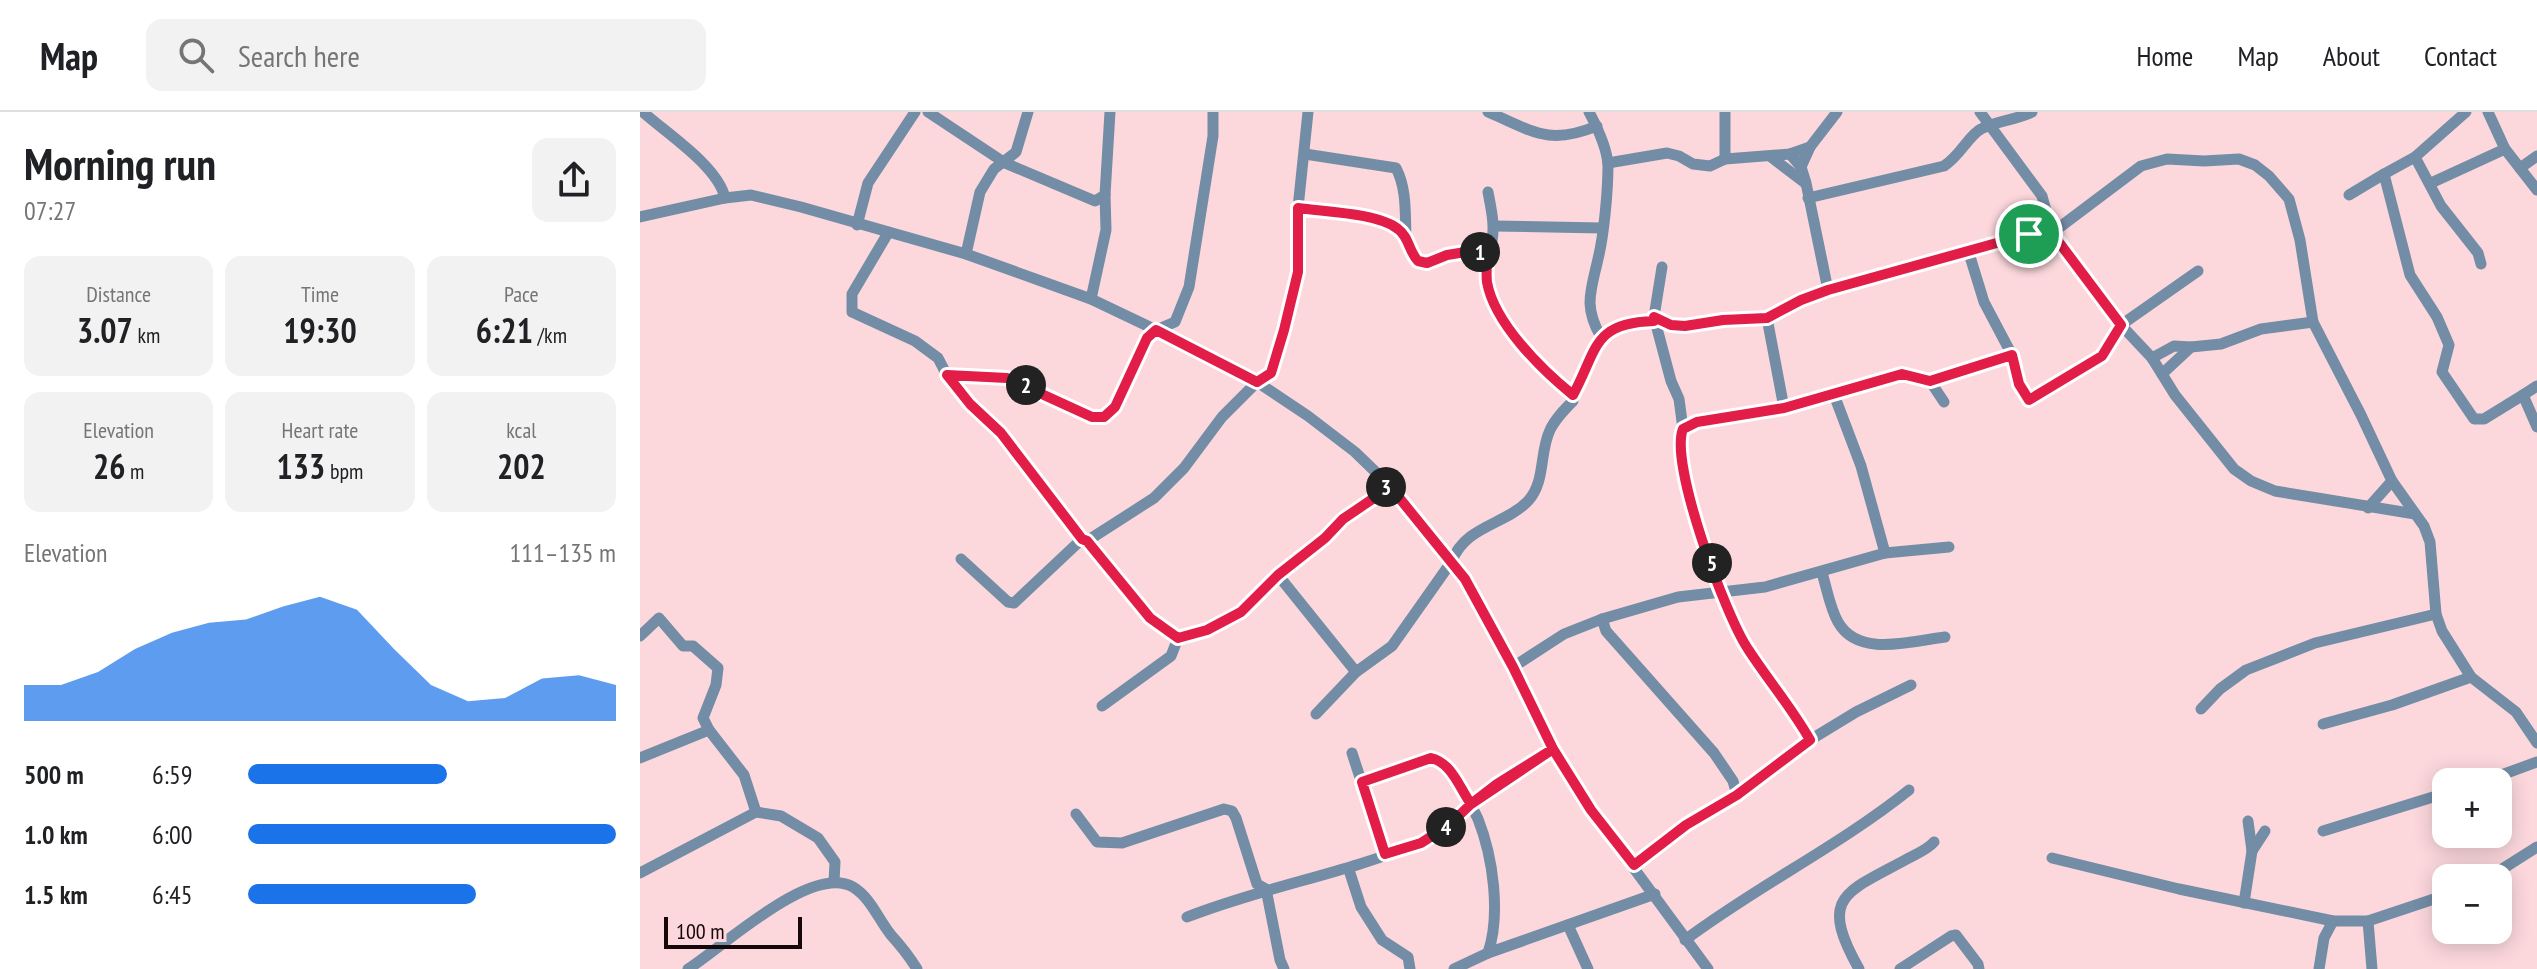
<!DOCTYPE html>
<meta charset="utf-8">
<style>
body{margin:0;font-family:"PT Sans Narrow",sans-serif;background:#f2f2f2;color:#202124;height:100vh;display:flex;flex-direction:column;font-size:30px;white-space:nowrap}
*{box-sizing:border-box;margin:0}
p{font-size:26px;color:#757577}
.icon{flex:none;width:44px;height:44px;fill:none;stroke:currentColor;stroke-width:2;stroke-linecap:round;stroke-linejoin:round}
.map{position:relative;flex:1;overflow:hidden}
.sheet{display:flex;flex-direction:column;background:#fff;width:640px}
.sheet>*{flex:none}
.controls{position:absolute;left:1792px;top:656px;display:grid;gap:16px}
.controls a{display:grid;place-items:center;width:80px;height:80px;border-radius:16px;background:#fff;box-shadow:0 4px 20px #0003;font-size:40px}
.scale{position:absolute;left:24px;bottom:20px;width:138px;box-sizing:border-box;padding-left:8px;border:4px solid #15070a;border-top:0;font-size:22px;line-height:28px;white-space:nowrap;color:#15070a;-webkit-text-stroke:6px #fcd8dd;paint-order:stroke}
.pin{position:absolute;display:grid;place-items:center;width:68px;height:68px;color:#fff;margin:-34px;border:4px solid #fff;border-radius:50%;box-shadow:0 2px 8px #0007}
.km{position:absolute;width:40px;height:40px;margin:-20px;border-radius:50%;background:#222;color:#fff;font-size:22px;line-height:40px;text-align:center}
.round{display:grid;place-items:center;flex:none;width:84px;height:84px;border-radius:16px;background:#f2f2f2}
.head{display:flex;align-items:center;justify-content:space-between;height:136px;padding:0 24px}
h1{font-size:44px;font-weight:700;line-height:60px}
.metrics{display:grid;grid-template-columns:repeat(3,1fr);gap:12px;height:136px;padding:8px 24px}
.metrics div{display:grid;align-content:center;border-radius:16px;background:#f2f2f2;text-align:center}
.metrics b{font-size:34px;font-weight:700}
.metrics small{font-size:22px;font-weight:400}
.metrics p{font-size:22px}
.chart{height:224px;padding:16px 24px}
.chart p{display:flex;justify-content:space-between}
.chart svg{width:100%;height:144px;margin-top:8px;fill:#1a73e8;opacity:.7}
ul{padding:0 24px;list-style:none;font-size:26px}
li{display:grid;grid-template-columns:128px 96px 1fr;align-items:center;height:60px}
li i{height:20px;border-radius:10px;background:#1a73e8}
header{display:flex;align-items:center;gap:48px;box-sizing:border-box;height:112px;padding:0 40px;background:#fff;border-bottom:2px solid #e0e0e0}
header strong{font-size:38px}
nav{display:flex;gap:44px;margin-inline-start:auto;font-size:28px}
.search{width:560px;height:72px;background:#f2f2f2;display:flex;align-items:center;gap:20px;box-sizing:border-box;padding:0 28px;border-radius:16px;color:#757577;font-size:30px}
main{display:flex;flex:1;min-height:0}
.map>svg:first-child{display:block}
.lines{fill:none;stroke-linecap:round;stroke-linejoin:round}
.minor{stroke:#738da6;stroke-width:11}
.route-casing{stroke:#fff;stroke-width:16}
.route{stroke:#e11d48;stroke-width:10}
</style>
<header>
<strong>Map</strong>
<div class="search"><svg class="icon" aria-label="search" viewBox="0 0 24 24"><circle cx="10" cy="10" r="6"/><path d="M15 15l6 6"/></svg>Search here</div>
<nav><a>Home</a><a>Map</a><a>About</a><a>Contact</a></nav>
</header>
<main>
<section class="sheet">
<div class="head"><div><h1>Morning run</h1><p>07:27</p></div><a class="round"><svg class="icon" aria-label="share" viewBox="0 0 24 24"><path d="M12 15V3M7 8l5-5 5 5M5 13v7h14v-7"/></svg></a></div>
<div class="metrics">
<div><p>Distance</p><b>3.07<small> km</small></b></div>
<div><p>Time</p><b>19:30</b></div>
<div><p>Pace</p><b>6:21<small> /km</small></b></div>
</div>
<div class="metrics">
<div><p>Elevation</p><b>26<small> m</small></b></div>
<div><p>Heart rate</p><b>133<small> bpm</small></b></div>
<div><p>kcal</p><b>202</b></div>
</div>
<div class="chart"><p><span>Elevation</span>111–135 m</p>
<svg viewBox="0 0 160 44" preserveAspectRatio="none"><path d="M0 44V33L10 33L20 29L30 22L40 17L50 14L60 13L70 9L80 6L90 10L100 22L110 33L120 38L130 37L140 31L150 30L160 33V44z"/></svg>
</div>
<ul>
<li><b>500 m</b>6:59<i style="width:54%"></i></li>
<li><b>1.0 km</b>6:00<i style="width:100%"></i></li>
<li><b>1.5 km</b>6:45<i style="width:62%"></i></li>
</ul>
</section>
<div class="map">
<svg width="1897" height="857" viewBox="0 0 1897 857">
<rect width="100%" height="100%" fill="#fcd8dd"/>
<g class="lines">
<g class="minor">
<path d="M3,0c23,21 75,54 82,86"/>
<polyline points="288,0 365,51 455,89 465,83"/>
<path d="M848,0c45,19 60,34 109,14"/>
<path d="M949,0c8,15 18,36 19,53 0,25 -4,70 -10,94 -7,32 -15,47 3,78"/>
<polyline points="1340,0 1402,84 1412,121 1481,213 1512,246 1535,283 1594,357 1611,369 1635,379 1775,402"/>
<polyline points="1848,0 1865,37 1897,78"/>
<path d="M665,42l91,14c11,21 9,46 10,69"/>
<polyline points="1150,42 1161,55 1166,71 1188,178"/>
<polyline points="1131,45 1165,71"/>
<polyline points="1775,45 1801,94 1838,141 1841,152"/>
<polyline points="1085,47 1085,0"/>
<polyline points="968,51 1027,41 1039,44 1053,52 1070,54 1085,47 1150,42 1170,35"/>
<polyline points="1161,55 1170,35 1197,0"/>
<polyline points="1880,56 1897,44"/>
<polyline points="1744,62 1775,45 1826,0"/>
<polyline points="1791,71 1865,37"/>
<path d="M848,80c3,16 7,33 4,49 -2,14 -8,28 -5,43 10,43 53,84 86,111"/>
<polyline points="1709,83 1744,62 1770,163 1797,205 1809,233 1802,260 1834,307 1844,307 1883,283 1897,315"/>
<path d="M1168,86l136,-32c16,-10 25,-31 37,-37 15,-8 35,-9 51,-17"/>
<polyline points="658,96 668,0"/>
<polyline points="0,105 85,86 111,83 161,95 326,142 451,187 516,218 617,270 668,304 715,340 748,372 825,467 873,555 913,637 951,698 1068,857"/>
<polyline points="217,113 228,71 275,0"/>
<polyline points="854,114 962,116"/>
<polyline points="248,121 212,182 212,200 275,229 298,246 312,273 361,321 442,427 447,429 510,506 538,526"/>
<polyline points="1328,138 1344,190 1372,243 1379,272 1389,288 1462,244 1481,213 1558,159"/>
<polyline points="326,142 340,80 354,57 376,40 388,0"/>
<polyline points="1022,155 1014,205 1031,269 1039,287 1043,317 1041,344 1054,406 1080,479 1106,535 1154,599 1170,628"/>
<polyline points="451,187 466,118 465,83 470,0"/>
<polyline points="1014,205 1031,213 1045,214 1083,208 1127,206 1161,188 1188,178 1365,127 1412,121 1501,54 1527,47 1564,49 1599,47 1615,53 1629,64 1649,87 1660,128 1673,210 1721,303 1752,369 1784,414 1790,430 1796,502 1802,519 1831,565 1876,600 1897,631"/>
<polyline points="1127,206 1144,296"/>
<polyline points="1512,246 1534,234 1551,235 1581,232 1621,217 1673,210"/>
<polyline points="1522,262 1551,235"/>
<path d="M307,263l60,3 85,39c11,0 16,-2 23,-10l32,-69 9,-8 19,-8 14,-35 24,-151v-24"/>
<polyline points="1290,269 1372,243"/>
<polyline points="1193,280 1221,354 1245,441"/>
<polyline points="1883,283 1897,274"/>
<polyline points="1043,317 1057,310 1144,296 1262,262 1290,269 1304,290"/>
<polyline points="1728,396 1752,369"/>
<path d="M447,429l67,-43 30,-30 38,-51 35,-35 14,-9 13,-43 14,-58v-64c27,3 80,5 100,21 11,8 11,22 20,32l9,2 20,-8 31,-5 9,7"/>
<polyline points="321,447 368,490 374,491 442,427"/>
<path d="M1182,461c5,16 8,35 16,49 20,36 74,19 107,15"/>
<polyline points="638,463 716,560"/>
<polyline points="962,507 966,519 1074,641 1093,669 1097,683"/>
<polyline points="0,524 19,506 43,534 53,534 78,556 76,573 63,606 69,618 0,646"/>
<polyline points="538,526 567,518 601,500 638,463 685,426 703,407 734,386 748,372"/>
<polyline points="873,555 924,522 962,507 1038,485 1125,475 1245,441 1309,435"/>
<polyline points="462,594 531,544 538,526"/>
<polyline points="1561,597 1580,577 1606,558 1675,531 1796,502"/>
<path d="M676,602l40,-42 36,-26 60,-85c13,-35 53,-36 76,-60 18,-20 11,-48 22,-71 5,-11 14,-20 23,-29v-6c24,-46 19,-72 81,-74v-4"/>
<polyline points="1683,612 1752,593 1831,565"/>
<polyline points="69,618 104,663 116,700"/>
<polyline points="712,641 745,742"/>
<path d="M722,670l69,-24c17,4 20,16 29,30 6,10 13,20 18,31 15,38 23,95 10,134l-34,16"/>
<polyline points="1842,670 1897,650"/>
<polyline points="436,702 457,730 482,731 584,697 592,699 596,706 617,772 626,777 640,848 644,857"/>
<polyline points="1683,719 1806,681"/>
<polyline points="1612,739 1625,719"/>
<polyline points="1412,746 1539,777 1693,809 1728,809 1806,783"/>
<polyline points="994,753 1046,713 1097,683 1170,628 1216,600 1271,573"/>
<polyline points="709,758 721,795 742,828 768,845 770,857"/>
<polyline points="0,761 116,700 141,704 178,726 195,750 194,770"/>
<polyline points="1848,766 1897,735"/>
<polyline points="1604,791 1612,739 1608,709"/>
<path d="M547,805c76,-30 156,-43 232,-74 22,-9 35,-25 53,-40 24,-21 54,-37 81,-54"/>
<polyline points="1728,809 1732,857"/>
<polyline points="928,813 948,857"/>
<path d="M1045,828c72,-54 154,-94 224,-150"/>
<polyline points="848,841 1015,782"/>
<path d="M48,857c34,-21 123,-106 165,-82 18,11 25,32 38,48 10,11 18,21 26,34"/>
<path d="M1219,857c-41,-73 -14,-76 48,-110 9,-5 20,-9 27,-17"/>
<polyline points="1260,857 1311,824 1316,823 1338,852 1339,857"/>
<polyline points="1679,857 1684,826 1693,809"/>
</g>
</g>
<g class="lines">
<g class="route-casing">
<path id="route" d="M1389,122l-201,56 -27,10 -34,18 -44,2 -38,6 -14,-1 -17,-8v4c-62,2 -56,28 -81,74 -31,-25 -79,-72 -86,-113 -1,-7 0,-17 0,-25l-9,-7 -31,5 -20,8 -9,-2c-9,-9 -9,-24 -20,-32 -20,-16 -73,-17 -100,-21v64l-14,58 -13,43 -14,9 -101,-52 -9,8 -32,69 -11,10h-12l-85,-39 -60,-3 23,29 31,29 81,106 5,2 63,77 28,20 29,-8 34,-18 37,-37 47,-37 18,-19 31,-21 14,-14 77,95 48,88 40,82 -82,55c-12,-17 -19,-41 -40,-46l-69,24 23,72 36,-11 28,-18 22,-21 26,-20 56,-35 38,61 43,55 52,-40 51,-30 73,-55c-18,-32 -42,-60 -62,-91 -22,-32 -79,-186 -65,-220l14,-7 87,-14 118,-34 28,7 82,-26 7,29 10,16 73,-44 19,-31 -69,-92 -23,1"/>
</g>
<use href="#route" class="route"/>
</g>
</svg>
<div class="controls">
<a>+</a>
<a>−</a>
</div>
<div class="scale">100 m</div>
<div class="pin" style="left:1389px;top:122px;background:#1e9e55"><svg class="icon" aria-label="arrive" viewBox="0 0 24 24"><path d="M6 21V4h12l-3 4 3 4H6"/></svg></div>
<b class="km" style="left:840px;top:140px">1</b>
<b class="km" style="left:386px;top:273px">2</b>
<b class="km" style="left:746px;top:375px">3</b>
<b class="km" style="left:806px;top:715px">4</b>
<b class="km" style="left:1072px;top:451px">5</b>
</div>
</main>
